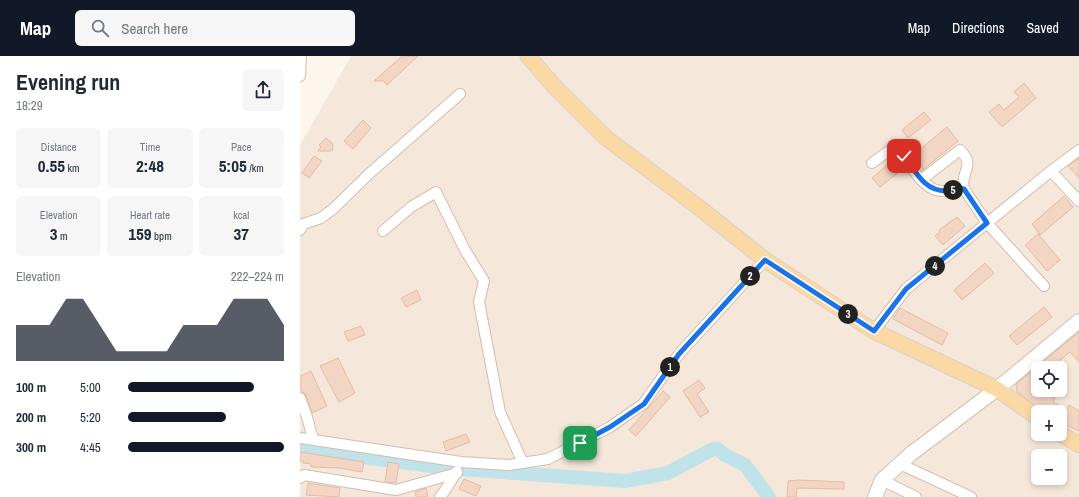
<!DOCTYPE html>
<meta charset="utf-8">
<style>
body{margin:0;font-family:"Archivo Narrow",sans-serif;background:#f6f6f7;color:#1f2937;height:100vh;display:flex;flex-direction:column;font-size:15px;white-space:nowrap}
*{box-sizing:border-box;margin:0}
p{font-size:13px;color:#747a83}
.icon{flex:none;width:22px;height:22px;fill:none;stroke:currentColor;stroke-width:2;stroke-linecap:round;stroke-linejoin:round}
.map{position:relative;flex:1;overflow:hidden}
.sheet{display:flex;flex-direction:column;background:#fff;width:300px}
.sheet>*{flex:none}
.fabs{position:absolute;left:731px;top:305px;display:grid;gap:8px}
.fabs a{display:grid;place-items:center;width:36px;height:36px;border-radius:6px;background:#fff;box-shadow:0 2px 6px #0003;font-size:20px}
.pin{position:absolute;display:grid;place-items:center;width:34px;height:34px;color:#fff;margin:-17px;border-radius:8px;box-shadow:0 2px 6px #0006}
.km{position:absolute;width:20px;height:20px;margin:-10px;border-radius:50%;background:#222;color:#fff;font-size:11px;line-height:20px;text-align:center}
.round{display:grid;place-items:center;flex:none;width:42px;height:42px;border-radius:6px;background:#f6f6f7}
.overview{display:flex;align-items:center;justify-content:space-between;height:68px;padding:0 16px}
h1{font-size:22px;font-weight:700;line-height:30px}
.stats{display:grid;grid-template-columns:repeat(3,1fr);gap:6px;height:68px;padding:4px 16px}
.stats div{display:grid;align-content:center;border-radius:6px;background:#f6f6f7;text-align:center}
.stats b{font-size:17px;font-weight:700}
.stats small{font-size:11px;font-weight:400}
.stats p{font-size:11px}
.chart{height:112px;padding:8px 16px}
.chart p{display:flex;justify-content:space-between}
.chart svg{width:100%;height:72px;margin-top:4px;fill:#111827;opacity:.7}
ul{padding:0 16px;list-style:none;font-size:13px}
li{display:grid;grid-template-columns:64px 48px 1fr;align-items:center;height:30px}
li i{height:10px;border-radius:5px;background:#111827}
header{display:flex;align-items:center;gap:24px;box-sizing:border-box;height:56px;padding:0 20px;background:#111827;color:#fff}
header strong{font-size:19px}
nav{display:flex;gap:22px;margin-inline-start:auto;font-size:14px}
.search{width:280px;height:36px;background:#f6f6f7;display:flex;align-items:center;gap:10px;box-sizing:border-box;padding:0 14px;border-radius:6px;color:#747a83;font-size:15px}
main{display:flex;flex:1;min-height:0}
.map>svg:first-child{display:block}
.residential{fill:#f5e8da;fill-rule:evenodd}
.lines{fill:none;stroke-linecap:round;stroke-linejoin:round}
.river{stroke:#bfe3e8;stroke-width:14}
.building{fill:#f3d5c3;stroke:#e6bba3}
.street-casing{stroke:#d1beb0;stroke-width:12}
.secondary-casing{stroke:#d6c0b0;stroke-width:16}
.primary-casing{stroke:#dad1cd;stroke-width:17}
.street{stroke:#fff;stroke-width:10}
.secondary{stroke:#fff;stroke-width:14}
.primary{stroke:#fbd9a5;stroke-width:15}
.route-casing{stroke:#fff;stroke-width:8}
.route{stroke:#1a73e8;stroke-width:5}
</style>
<header>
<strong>Map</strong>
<div class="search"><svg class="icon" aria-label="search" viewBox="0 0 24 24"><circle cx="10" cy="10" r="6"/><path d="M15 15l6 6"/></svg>Search here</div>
<nav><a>Map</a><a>Directions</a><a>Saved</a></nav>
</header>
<main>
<section class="sheet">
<div class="overview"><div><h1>Evening run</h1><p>18:29</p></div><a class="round"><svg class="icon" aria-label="share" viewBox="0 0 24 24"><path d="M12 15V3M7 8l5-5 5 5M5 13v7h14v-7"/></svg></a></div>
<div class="stats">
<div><p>Distance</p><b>0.55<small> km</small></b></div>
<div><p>Time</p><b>2:48</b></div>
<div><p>Pace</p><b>5:05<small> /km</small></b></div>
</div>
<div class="stats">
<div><p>Elevation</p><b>3<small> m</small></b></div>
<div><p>Heart rate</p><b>159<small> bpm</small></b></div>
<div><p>kcal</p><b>37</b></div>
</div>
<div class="chart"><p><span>Elevation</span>222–224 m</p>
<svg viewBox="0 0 160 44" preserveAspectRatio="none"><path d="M0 44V22L10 22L20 22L30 6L40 6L50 22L60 38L70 38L80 38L90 38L100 22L110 22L120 22L130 6L140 6L150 6L160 22V44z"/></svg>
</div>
<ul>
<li><b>100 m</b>5:00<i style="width:81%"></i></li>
<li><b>200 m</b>5:20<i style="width:63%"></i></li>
<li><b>300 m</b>4:45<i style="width:100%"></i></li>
</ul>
</section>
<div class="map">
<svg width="779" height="441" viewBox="0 0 779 441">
<rect width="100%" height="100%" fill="#fdf6ec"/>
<path class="residential" d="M51,0h728v441h-779v-352zM738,312h22v22h-22zM738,356h22v22h-22zM738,400h22v22h-22z"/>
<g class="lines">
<polyline class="river" points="0,393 147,412 325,425 368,417 413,393 418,393 425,399 445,409 469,441"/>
</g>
<g class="building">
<polygon points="102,0 118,0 87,29 84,25 74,25"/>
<polygon points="724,27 736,42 702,71 689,56 699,48 704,54 719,41 714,36"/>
<polygon points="624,56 631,64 608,82 602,74"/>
<polygon points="63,64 71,72 53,93 44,85"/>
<polygon points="647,71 658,85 623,114 612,100"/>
<polygon points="26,82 32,87 33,92 32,95 18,95 21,91 19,89"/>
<polygon points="14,100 22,105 9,122 2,117"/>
<polygon points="597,101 604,112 580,131 572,122"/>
<polygon points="779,102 779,122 768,110"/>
<polygon points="764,140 773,151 740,179 732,168"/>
<polygon points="657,161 665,170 643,189 635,180 640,176 639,174"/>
<polygon points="738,178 760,204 747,215 725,189"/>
<polygon points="685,207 694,217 662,244 654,234"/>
<polygon points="117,234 121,244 106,251 101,242"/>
<polygon points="744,251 752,261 717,289 709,280"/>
<polygon points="600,252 648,277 642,289 593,263"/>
<polygon points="61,270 65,279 48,285 44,276"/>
<polygon points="779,276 779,306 770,296 751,312 738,312 738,322 735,325 735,333 755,342 753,346 767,353 769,349 779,355 779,375 760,366 760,356 744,356 717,336 716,328"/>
<polygon points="38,302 55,337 39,346 20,310"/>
<polygon points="11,315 27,350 12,357 6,339 0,333 0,320"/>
<polygon points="399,324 405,332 397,338 409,356 400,361 383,335"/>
<polygon points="363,335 370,341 336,380 329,374"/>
<polygon points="166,378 170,386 146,395 143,386"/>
<polygon points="0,396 64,406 62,416 39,412 11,411 11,408 3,407 3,405 0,405"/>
<polygon points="88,406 99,408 96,427 85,426"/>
<polygon points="164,423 181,430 176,440 159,433"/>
<polygon points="499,424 544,426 544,433 497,432 496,441 487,441 488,425"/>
<polygon points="8,427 40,432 39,441 6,439"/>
<polygon points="126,432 128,441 116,441 115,436"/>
</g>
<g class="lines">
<g class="street-casing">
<g id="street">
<polyline points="0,20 1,0"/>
<path d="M572,107l25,-18c11,15 23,43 43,46 9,1 17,-5 24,-2 -5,-16 13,-23 -4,-39l-39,30"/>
<polyline points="751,115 779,145"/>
<polyline points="664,133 687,167 744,230"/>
<polyline points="0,174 3,168 21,162 33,153 70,117 160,38"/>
<polyline points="83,175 111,151 136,136 165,194 184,225 179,246 200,356 223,407"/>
<polyline points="574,275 606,233 751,115 779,94"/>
<polyline points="0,342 7,361 13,383"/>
<polyline points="0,382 161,406 209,409 248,403 310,371 343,348 379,298 465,204"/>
<polyline points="600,408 671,441"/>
<polyline points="0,422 4,419 96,434 157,417"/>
<polyline points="582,424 616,441"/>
<path d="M140,441c7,-8 12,-18 17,-26"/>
</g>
</g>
<g class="secondary-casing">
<polyline id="secondary" points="575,441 582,424 612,397 697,333 779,265"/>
</g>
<g class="primary-casing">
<g id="primary">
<polyline points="228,0 254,30 306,82 397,150 465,204 574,275 697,333 738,362"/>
<polyline points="760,377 779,389"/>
</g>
</g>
<use href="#street" class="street"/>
<use href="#secondary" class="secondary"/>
<use href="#primary" class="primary"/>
</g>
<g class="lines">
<g class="route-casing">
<path id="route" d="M280,387l30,-16 34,-23 35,-50 86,-94 109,71 32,-42 81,-66 -23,-34c-7,-3 -11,2 -18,2 -22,0 -30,-19 -42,-35"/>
</g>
<use href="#route" class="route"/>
</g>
</svg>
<div class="fabs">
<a><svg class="icon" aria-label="locate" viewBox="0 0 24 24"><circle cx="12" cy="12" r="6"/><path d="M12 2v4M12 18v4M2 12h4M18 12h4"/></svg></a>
<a>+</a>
<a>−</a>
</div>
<div class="pin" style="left:280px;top:387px;background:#1e9e55"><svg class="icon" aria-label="arrive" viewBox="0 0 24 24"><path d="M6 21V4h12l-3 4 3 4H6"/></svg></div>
<div class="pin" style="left:604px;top:100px;background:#d93025"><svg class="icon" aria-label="check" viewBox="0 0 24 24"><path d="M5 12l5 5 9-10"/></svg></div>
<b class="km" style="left:370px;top:311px">1</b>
<b class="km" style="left:450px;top:220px">2</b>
<b class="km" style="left:548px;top:258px">3</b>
<b class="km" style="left:635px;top:210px">4</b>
<b class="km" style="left:653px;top:134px">5</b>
</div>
</main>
